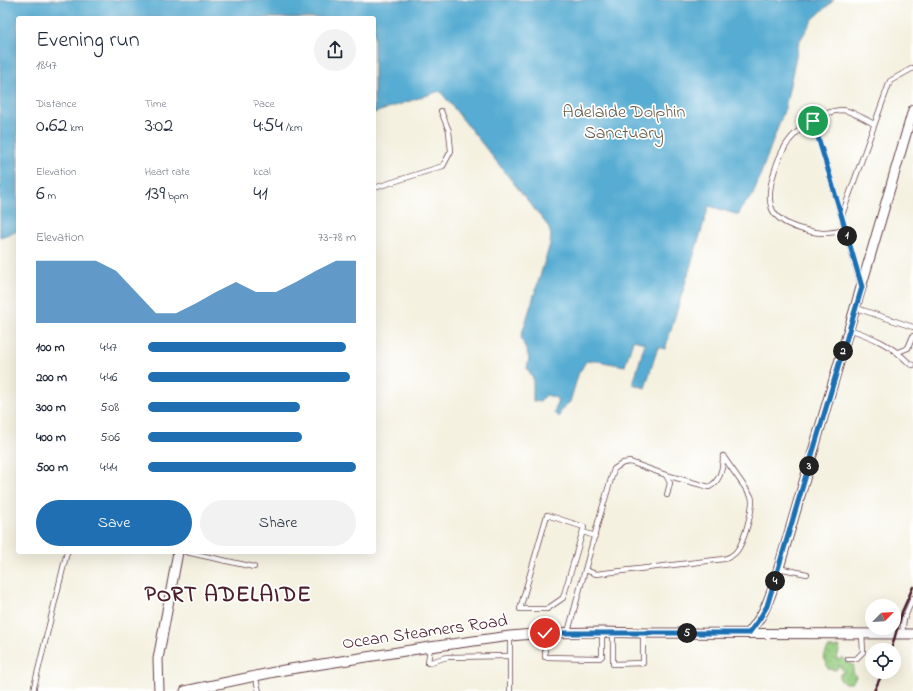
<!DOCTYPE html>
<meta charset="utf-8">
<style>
body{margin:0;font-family:"Indie Flower",sans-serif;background:#f2f2f3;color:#1f2937;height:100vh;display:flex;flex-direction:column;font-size:15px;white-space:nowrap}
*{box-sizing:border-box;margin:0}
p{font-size:13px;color:#747a83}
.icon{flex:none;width:22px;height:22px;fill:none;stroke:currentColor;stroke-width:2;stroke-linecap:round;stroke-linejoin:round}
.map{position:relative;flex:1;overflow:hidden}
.drawer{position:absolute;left:16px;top:16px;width:360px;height:538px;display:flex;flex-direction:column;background:#fff;border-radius:4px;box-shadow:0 4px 16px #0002}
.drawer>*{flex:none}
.needle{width:26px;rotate:66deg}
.fabs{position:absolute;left:865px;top:599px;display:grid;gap:8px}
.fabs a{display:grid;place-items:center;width:36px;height:36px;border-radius:50%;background:#fff;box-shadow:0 4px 16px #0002;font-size:20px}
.pin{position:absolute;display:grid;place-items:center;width:34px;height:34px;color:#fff;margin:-17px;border:2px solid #fff;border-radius:50%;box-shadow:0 1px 4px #0007}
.km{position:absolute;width:20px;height:20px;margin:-10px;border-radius:50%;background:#222;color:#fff;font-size:11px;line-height:20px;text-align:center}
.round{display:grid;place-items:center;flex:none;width:42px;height:42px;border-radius:21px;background:#f2f2f3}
.summary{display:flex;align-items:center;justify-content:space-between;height:68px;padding:0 20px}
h1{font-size:22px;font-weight:600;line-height:30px}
.stats{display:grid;grid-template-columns:repeat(3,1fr);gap:6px;height:68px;padding:4px 20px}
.stats div{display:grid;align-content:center}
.stats b{font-size:20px;font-weight:600}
.stats small{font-size:11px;font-weight:400}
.stats p{font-size:11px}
.chart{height:112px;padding:8px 20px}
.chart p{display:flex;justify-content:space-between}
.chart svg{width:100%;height:72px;margin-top:4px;fill:#1f6fb2;opacity:.7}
.primary-button{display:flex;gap:8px;margin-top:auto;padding:8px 20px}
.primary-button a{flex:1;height:46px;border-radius:24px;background:#1f6fb2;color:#fff;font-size:16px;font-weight:600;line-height:46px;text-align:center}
.primary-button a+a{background:#f2f2f3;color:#1f2937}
ul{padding:0 20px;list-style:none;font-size:13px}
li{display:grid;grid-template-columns:64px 48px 1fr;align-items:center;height:30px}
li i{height:10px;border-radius:5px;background:#1f6fb2}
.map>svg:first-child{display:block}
.grass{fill:url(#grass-dots);stroke:#6f7655}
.water{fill:#56acd2;stroke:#50667e}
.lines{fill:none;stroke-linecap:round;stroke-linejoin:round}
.lane-casing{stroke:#643e46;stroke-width:6}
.street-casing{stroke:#643e46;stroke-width:11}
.lane{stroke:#fff;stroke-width:4.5}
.street{stroke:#fff;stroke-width:9}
.rail{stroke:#4a1f2b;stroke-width:2.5}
.route-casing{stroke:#fff;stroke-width:8}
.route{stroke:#1f6fb2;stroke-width:5}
.labels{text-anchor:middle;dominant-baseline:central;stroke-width:3.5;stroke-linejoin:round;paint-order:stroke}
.park-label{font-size:18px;fill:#645c48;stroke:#fff}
.street-label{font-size:18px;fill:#4a1f2b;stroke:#fff}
.district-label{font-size:22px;font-weight:bold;letter-spacing:1px;fill:#4a1f2b;stroke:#fff}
</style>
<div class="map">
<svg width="913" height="691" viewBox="0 0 913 691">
<defs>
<pattern id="grass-dots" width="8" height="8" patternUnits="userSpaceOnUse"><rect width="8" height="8" fill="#94cc7f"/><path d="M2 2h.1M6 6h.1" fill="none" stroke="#81af6e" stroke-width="1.8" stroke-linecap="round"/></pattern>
</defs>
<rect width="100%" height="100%" fill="#fff"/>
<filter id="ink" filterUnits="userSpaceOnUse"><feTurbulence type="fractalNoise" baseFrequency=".025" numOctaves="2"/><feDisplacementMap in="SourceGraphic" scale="8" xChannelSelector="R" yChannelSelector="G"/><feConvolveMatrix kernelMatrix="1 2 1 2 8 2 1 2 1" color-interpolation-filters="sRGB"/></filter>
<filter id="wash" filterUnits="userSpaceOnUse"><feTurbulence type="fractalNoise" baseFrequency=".012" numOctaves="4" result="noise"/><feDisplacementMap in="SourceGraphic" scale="16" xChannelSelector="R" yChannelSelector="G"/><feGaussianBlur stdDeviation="0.9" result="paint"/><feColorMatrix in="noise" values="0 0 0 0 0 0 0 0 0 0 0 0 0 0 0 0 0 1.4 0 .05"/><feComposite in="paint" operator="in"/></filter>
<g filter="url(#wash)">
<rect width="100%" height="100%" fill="#f4f1e0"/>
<polygon class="grass" points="840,647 837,658 837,660 843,658 845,659 846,663 850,663 854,665 853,672 856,677 852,683 845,683 840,680 840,674 844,672 839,665 836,670 828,669 826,661 823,659 828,648"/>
<path class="water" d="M0,0h834l-21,19 -14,23 -14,66 -32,87 -14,16v4l-30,-9 -44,143 -7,-2 -13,41 -12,-4 12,-41 -12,-3 -8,26 -28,-5h-10c-4,3 -4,8 -8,11l-9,30 -5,4 -1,3h-3l-2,8 -5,-4 4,-13 -4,-3 -8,-2 -6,7 -7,-1v-23l-6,-10 2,-10 -8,-21 29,-93 1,-9 -3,-9 -108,-135 -66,22v-95h-356v213l-18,6z"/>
</g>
<g filter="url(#ink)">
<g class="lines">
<g class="lane-casing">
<g id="lane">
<polyline points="813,121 829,173 860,282"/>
<polyline points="374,188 443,166 451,151 449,131 441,111"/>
<polyline points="842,215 890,81 913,68"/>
<path d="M846,230c-19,4 -27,4 -45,-1 -10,-3 -23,-9 -28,-18 -10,-19 7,-63 22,-77 12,-11 31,-24 48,-24 8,1 24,10 31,14"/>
<polyline points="856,308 913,327"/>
<path d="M849,329c26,9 42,16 61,35l3,1"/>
<polyline points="898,352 908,348 913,336"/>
<path d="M666,475l43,12c12,-6 14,-19 14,-31"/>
<polygon points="547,515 584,527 563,598 547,609 520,609"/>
<polyline points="583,532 595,536"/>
<polyline points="186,552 254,567"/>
<polyline points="778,568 807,574"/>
<path d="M585,570l11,4 128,-15c4,-1 8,-3 11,-6 8,-7 20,-48 16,-57l-28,-40"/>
<polyline points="568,632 599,519 614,469 623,463 630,462 666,475 670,483 667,495"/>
<polyline points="613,632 613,664 643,663 643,633"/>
<polyline points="545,633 545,657 600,658 602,656 602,632"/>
<polyline points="902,633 904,619 913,598"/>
<polyline points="430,647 428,663 447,657 510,656"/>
<polyline points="848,659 856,659 863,652 862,633"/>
<polyline points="255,676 259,691"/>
<polyline points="33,691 67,552"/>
<polyline points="510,691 510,636"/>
</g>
</g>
<g class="street-casing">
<g id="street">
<path d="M749,633c13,-17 17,-25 24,-45l140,-478"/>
<polyline points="159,691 158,659 178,552"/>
<polyline points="185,691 284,670 430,647 510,636 545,633 602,632 643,633 913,634"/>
</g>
</g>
<use href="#lane" class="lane"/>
<use href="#street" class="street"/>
<g class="rail">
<polyline points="891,650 902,612 913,587"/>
<polyline points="874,691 883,672"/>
</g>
</g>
</g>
<g class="lines" filter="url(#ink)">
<g class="route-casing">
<polyline id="route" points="545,633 749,633 760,618 767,606 862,287 829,173 813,121"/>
</g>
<use href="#route" class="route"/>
</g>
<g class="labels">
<g class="park-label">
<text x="624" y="113">Adelaide Dolphin<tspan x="624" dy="21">Sanctuary</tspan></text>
</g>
<g class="street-label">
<text transform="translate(425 633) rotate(-8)">Ocean Steamers Road</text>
</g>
<g class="district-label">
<text x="228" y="596">PORT ADELAIDE</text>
</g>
</g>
</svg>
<div class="fabs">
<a><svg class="needle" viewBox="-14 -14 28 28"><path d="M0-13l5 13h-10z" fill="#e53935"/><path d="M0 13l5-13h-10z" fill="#747a83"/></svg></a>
<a><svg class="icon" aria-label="locate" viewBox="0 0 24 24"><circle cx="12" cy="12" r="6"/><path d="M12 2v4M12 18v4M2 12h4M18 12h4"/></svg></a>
</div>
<div class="pin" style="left:813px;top:121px;background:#1e9e55"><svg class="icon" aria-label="arrive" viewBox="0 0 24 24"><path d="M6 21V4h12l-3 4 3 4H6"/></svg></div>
<div class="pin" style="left:545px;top:633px;background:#d93025"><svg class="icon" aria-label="check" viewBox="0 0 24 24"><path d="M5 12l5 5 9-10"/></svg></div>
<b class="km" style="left:847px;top:236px">1</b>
<b class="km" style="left:843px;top:351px">2</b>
<b class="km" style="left:809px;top:466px">3</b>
<b class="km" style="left:775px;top:581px">4</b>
<b class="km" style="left:687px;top:633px">5</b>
<section class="drawer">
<div class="summary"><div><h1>Evening run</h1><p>18:47</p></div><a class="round"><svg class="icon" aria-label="share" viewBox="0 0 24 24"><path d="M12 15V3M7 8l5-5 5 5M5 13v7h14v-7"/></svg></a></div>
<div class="stats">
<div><p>Distance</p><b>0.62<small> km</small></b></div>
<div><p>Time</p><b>3:02</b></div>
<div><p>Pace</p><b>4:54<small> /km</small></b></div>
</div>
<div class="stats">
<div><p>Elevation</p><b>6<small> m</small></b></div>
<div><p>Heart rate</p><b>139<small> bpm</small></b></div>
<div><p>kcal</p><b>41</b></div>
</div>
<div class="chart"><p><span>Elevation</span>73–78 m</p>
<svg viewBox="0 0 160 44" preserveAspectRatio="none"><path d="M0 44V6L10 6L20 6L30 6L40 12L50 25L60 38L70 38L80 32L90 25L100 19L110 25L120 25L130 19L140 12L150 6L160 6V44z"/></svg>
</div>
<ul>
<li><b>100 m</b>4:47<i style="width:95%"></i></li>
<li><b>200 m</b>4:46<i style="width:97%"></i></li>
<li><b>300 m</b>5:08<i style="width:73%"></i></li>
<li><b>400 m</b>5:06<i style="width:74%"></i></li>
<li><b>500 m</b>4:44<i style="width:100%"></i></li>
</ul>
<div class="primary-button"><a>Save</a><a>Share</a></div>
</section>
</div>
